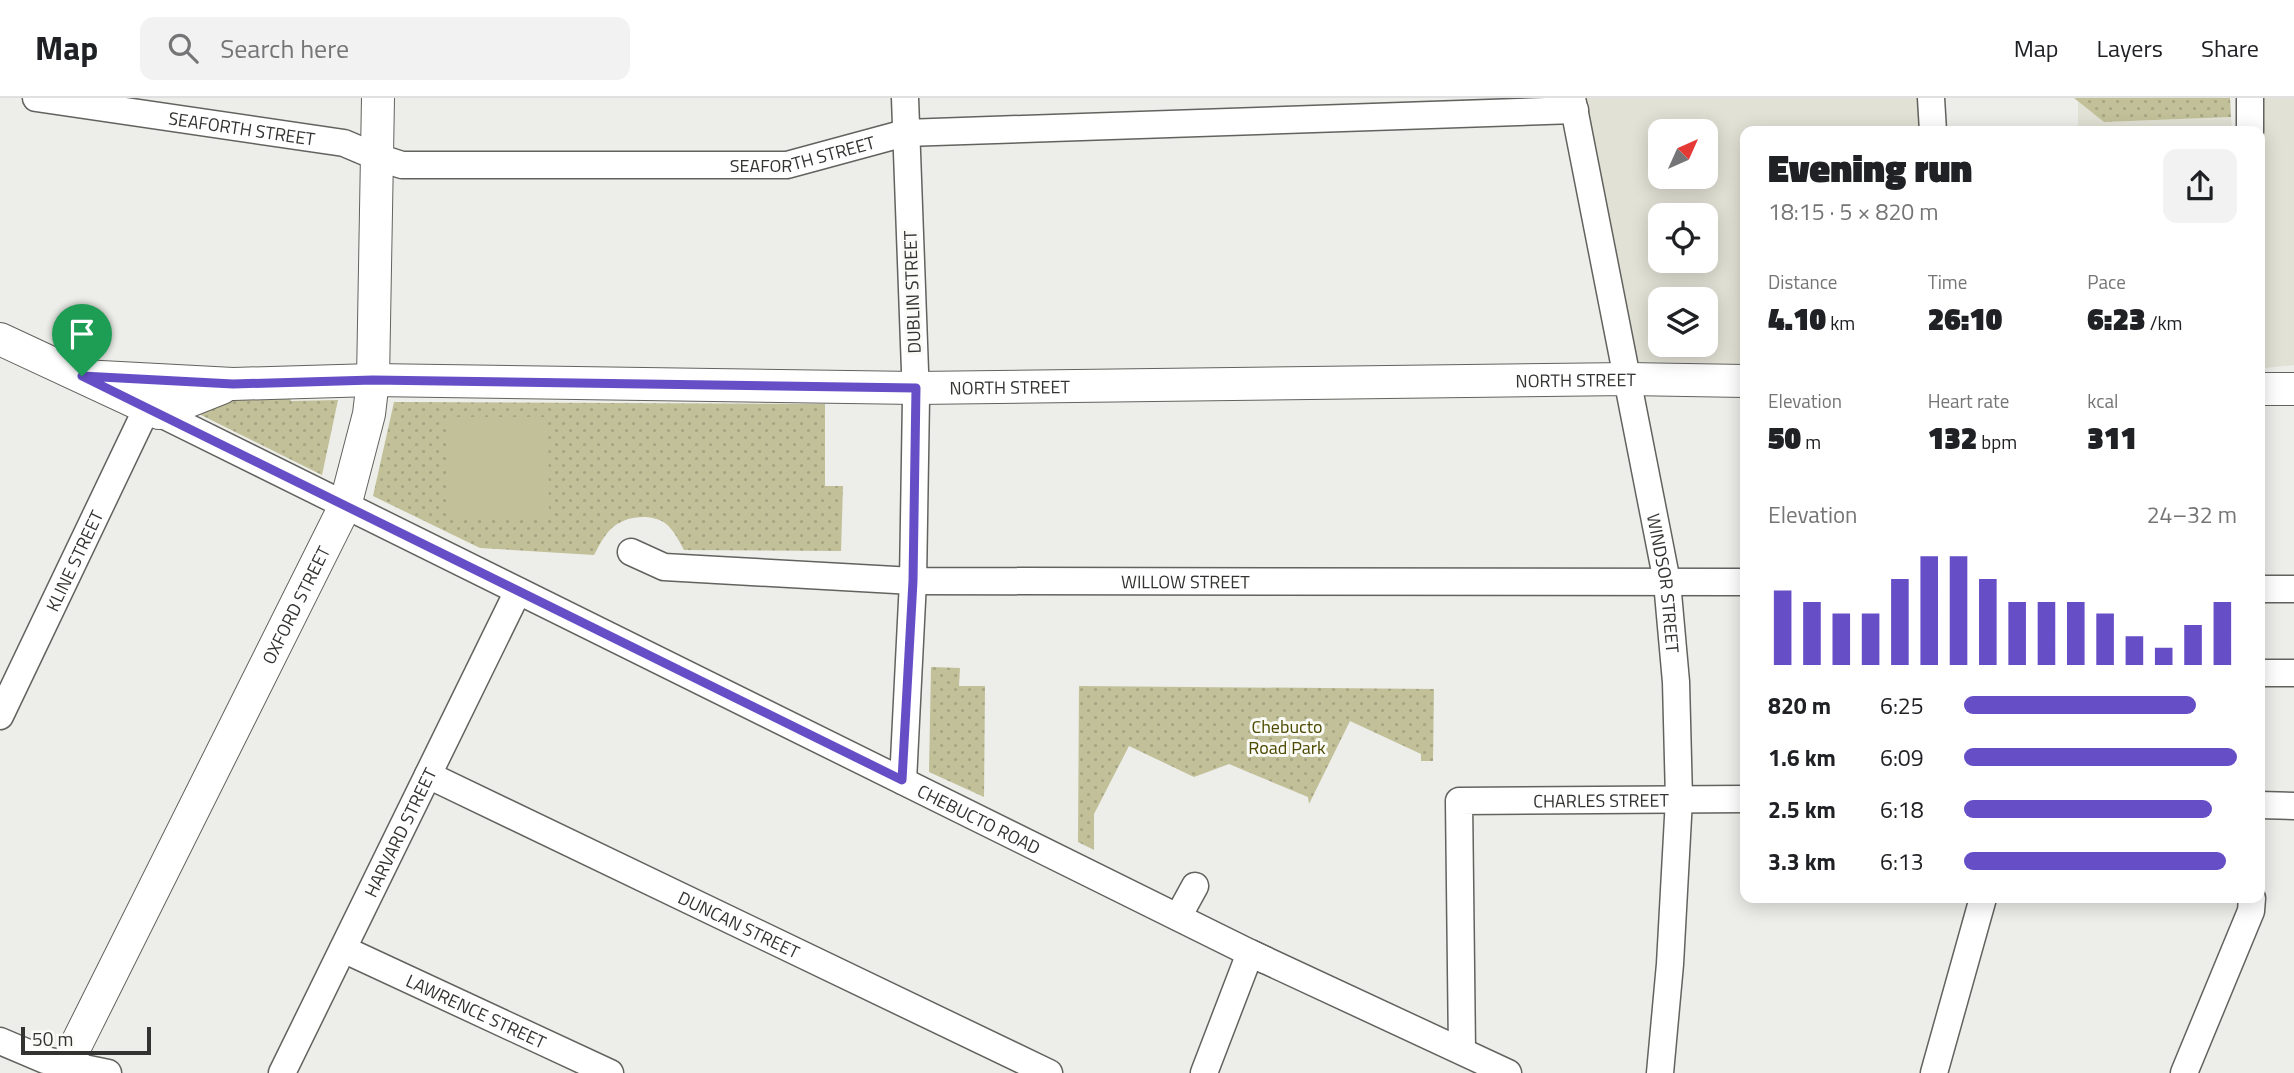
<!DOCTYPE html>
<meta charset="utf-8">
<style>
body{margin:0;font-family:"Titillium Web",sans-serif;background:#f2f2f2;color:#202124;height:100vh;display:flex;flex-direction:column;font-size:26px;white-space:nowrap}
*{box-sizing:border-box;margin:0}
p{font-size:23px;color:#757577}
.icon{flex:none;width:38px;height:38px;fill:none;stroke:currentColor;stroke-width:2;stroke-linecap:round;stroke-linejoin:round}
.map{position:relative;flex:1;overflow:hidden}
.drawer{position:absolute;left:1740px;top:28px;width:525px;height:777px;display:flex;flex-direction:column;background:#fff;border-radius:14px;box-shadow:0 4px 18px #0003}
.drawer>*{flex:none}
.needle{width:46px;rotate:45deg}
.buttons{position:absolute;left:1648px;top:21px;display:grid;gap:14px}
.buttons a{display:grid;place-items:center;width:70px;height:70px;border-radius:14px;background:#fff;box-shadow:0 4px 18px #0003;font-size:35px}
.scale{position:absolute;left:21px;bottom:18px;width:130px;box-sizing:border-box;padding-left:7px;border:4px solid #333331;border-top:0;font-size:19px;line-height:24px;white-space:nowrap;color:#333331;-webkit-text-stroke:5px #fafaf6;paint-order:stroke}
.pin{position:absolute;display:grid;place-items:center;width:60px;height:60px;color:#fff;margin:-72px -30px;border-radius:50% 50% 50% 0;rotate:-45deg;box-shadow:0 0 7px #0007}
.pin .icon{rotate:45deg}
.round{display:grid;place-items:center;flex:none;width:74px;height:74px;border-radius:14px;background:#f2f2f2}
.head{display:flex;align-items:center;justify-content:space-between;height:119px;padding:0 28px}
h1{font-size:38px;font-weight:800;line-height:52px}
.metrics{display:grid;grid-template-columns:repeat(3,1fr);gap:10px;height:119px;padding:7px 28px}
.metrics div{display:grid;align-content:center}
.metrics b{font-size:30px;font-weight:800}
.metrics small{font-size:19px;font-weight:400}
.metrics p{font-size:19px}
.chart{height:196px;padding:14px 28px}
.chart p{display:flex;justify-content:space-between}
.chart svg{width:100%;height:126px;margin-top:7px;stroke:#664ec7;stroke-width:6}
ul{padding:0 28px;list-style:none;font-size:23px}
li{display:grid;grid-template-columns:112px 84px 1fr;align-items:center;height:52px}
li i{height:18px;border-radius:9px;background:#664ec7}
header{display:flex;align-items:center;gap:42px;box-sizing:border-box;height:98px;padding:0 35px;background:#fff;border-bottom:2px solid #e0e0e0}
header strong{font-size:33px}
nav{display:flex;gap:38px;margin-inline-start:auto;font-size:24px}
.search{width:490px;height:63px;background:#f2f2f2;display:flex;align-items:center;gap:18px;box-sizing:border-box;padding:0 24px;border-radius:14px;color:#757577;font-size:26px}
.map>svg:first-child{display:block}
.built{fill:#e1e1d5;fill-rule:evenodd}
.grass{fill:url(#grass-dots)}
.garden{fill:#c1c098}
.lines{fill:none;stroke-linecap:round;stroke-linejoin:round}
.minor-casing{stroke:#62625f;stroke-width:29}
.major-casing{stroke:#62625f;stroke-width:34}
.minor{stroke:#fff;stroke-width:26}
.major{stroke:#fff;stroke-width:32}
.route-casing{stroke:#fff;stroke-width:14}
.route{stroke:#664ec7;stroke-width:9}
.labels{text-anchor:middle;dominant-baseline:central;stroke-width:6;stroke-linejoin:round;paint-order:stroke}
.street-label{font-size:18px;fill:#333331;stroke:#fafaf6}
.park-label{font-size:18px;fill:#4b4900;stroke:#fafaf6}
</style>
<header>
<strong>Map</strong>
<div class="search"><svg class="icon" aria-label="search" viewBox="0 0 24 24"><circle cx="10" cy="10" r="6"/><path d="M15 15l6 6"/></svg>Search here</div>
<nav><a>Map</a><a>Layers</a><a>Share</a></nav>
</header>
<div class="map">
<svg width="2294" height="975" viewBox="0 0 2294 975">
<defs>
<pattern id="grass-dots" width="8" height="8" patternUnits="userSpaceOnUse" patternTransform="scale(1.75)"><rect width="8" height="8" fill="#c1c098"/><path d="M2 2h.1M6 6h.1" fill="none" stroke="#a6a583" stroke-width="1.8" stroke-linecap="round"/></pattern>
</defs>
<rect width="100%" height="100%" fill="#edede9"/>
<g class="built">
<path d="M1581,0h362l2,33h-200v233l-112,-2zM1661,33h45v46h-45zM1661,117h45v46h-45zM1661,201h45v46h-45z"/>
<polygon points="2258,0 2294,0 2294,267 2265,270"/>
<polygon points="2078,3 2104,24 2231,19 2232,33 2078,33"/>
</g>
<g class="grass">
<polygon points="2074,0 2230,0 2231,19 2104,24"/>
<polygon points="290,296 291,303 338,302 322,377 191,312 233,298"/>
<path d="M394,304l431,2v82h18l-2,65 -157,-1c-5,-9 -10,-20 -19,-27 -15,-10 -40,-7 -53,5 -8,7 -13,18 -18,27l-114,-7 -107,-52z"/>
<polygon points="931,569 960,570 959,588 985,588 984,699 929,674"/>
<polygon points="1079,588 1434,591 1433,663 1421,663 1421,656 1350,623 1309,706 1308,699 1229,666 1194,679 1129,648 1094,716 1094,752 1078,744"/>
</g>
<polygon class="garden" points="448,319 548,319 549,419 448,419"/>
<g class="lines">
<g class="minor-casing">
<g id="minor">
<path id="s1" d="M36,0l308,45 33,14 25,8h385l118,-32 670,-23"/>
<path id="s2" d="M1572,0l95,484 9,100 3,117 -9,165 -10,109"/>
<polyline points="1931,0 1933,33"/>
<polyline points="2250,0 2250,33"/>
<path id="s3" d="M159,315l1091,540 258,120"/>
<path id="s4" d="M631,454l33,15 249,14 832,1"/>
<polyline points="2259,491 2294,491"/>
<polyline points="2259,575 2294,575"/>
<path id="s5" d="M0,618l147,-308"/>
<path id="s6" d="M428,677l621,298"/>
<polyline points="903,683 913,483 916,300 905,0"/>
<polyline points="2259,707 2294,708"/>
<polyline points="1178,819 1195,788"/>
<path id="s7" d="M343,851l267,124"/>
<polyline points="0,943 45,962 108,975"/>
<path id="s8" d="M1462,953l-3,-250 286,-2"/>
<path id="s9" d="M282,975l236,-482"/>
<polyline points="1204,975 1250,855 1265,862"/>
<polyline points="1934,975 1983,800"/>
<polyline points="2184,975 2251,813 2252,800"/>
</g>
</g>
<g class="major-casing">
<g id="major">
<polyline points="0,241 159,315 222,290"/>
<path id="s10" d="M82,278l151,8 140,-4 543,8 712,-9 117,2"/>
<polyline points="2259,291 2294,291"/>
<path id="s11" d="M65,975l9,-24 271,-543 24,-92 4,-34 5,-282"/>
</g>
</g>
<use href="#minor" class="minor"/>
<use href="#major" class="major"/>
</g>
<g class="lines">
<g class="route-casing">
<polygon id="route" points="82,278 233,286 373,282 916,290 913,483 902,682"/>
</g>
<use href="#route" class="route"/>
</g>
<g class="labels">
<g class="street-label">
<text stroke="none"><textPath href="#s1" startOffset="208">SEAFORTH STREET</textPath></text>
<text stroke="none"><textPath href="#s1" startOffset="775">SEAFORTH STREET</textPath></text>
<text transform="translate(912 194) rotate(-92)">DUBLIN STREET</text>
<text stroke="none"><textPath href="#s10" startOffset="1494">NORTH STREET</textPath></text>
<text stroke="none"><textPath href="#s10" startOffset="928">NORTH STREET</textPath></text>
<text stroke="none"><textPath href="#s5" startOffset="172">KLINE STREET</textPath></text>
<text stroke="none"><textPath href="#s4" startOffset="558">WILLOW STREET</textPath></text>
<text stroke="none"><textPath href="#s2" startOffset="494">WINDSOR STREET</textPath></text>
<text stroke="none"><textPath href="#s11" startOffset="522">OXFORD STREET</textPath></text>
<text stroke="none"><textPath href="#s8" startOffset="392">CHARLES STREET</textPath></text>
<text stroke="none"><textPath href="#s3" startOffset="915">CHEBUCTO ROAD</textPath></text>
<text stroke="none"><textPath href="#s9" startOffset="268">HARVARD STREET</textPath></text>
<text stroke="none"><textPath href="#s6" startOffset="345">DUNCAN STREET</textPath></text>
<text stroke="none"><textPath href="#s7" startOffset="147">LAWRENCE STREET</textPath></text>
</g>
<g class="park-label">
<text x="1287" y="628">Chebucto<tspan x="1287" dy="21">Road Park</tspan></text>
</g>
</g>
</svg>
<div class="buttons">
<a><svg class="needle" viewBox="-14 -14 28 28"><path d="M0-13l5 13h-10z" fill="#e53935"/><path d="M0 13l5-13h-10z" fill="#757577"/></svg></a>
<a><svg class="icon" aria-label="locate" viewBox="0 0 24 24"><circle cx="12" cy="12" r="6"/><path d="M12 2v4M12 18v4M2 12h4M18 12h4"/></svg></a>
<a><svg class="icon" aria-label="layers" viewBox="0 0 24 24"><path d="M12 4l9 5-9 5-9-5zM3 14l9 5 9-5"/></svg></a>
</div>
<div class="scale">50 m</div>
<div class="pin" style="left:82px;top:278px;background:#1e9e55"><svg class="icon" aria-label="arrive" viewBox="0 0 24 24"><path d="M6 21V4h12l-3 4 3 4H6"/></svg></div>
<section class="drawer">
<div class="head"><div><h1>Evening run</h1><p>18:15 · 5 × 820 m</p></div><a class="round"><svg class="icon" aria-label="share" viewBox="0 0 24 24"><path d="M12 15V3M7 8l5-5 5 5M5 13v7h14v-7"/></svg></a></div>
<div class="metrics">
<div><p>Distance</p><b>4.10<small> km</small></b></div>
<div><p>Time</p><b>26:10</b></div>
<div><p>Pace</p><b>6:23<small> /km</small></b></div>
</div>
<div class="metrics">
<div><p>Elevation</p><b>50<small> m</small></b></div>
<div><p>Heart rate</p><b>132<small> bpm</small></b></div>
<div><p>kcal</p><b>311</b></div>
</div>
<div class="chart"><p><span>Elevation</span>24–32 m</p>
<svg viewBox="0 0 160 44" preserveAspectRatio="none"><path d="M5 44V18M15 44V22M25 44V26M35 44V26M45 44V14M55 44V6M65 44V6M75 44V14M85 44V22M95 44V22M105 44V22M115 44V26M125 44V34M135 44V38M145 44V30M155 44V22"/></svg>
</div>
<ul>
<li><b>820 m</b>6:25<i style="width:85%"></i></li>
<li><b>1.6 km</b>6:09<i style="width:100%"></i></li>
<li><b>2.5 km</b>6:18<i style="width:91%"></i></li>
<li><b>3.3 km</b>6:13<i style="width:96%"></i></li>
</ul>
</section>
</div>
